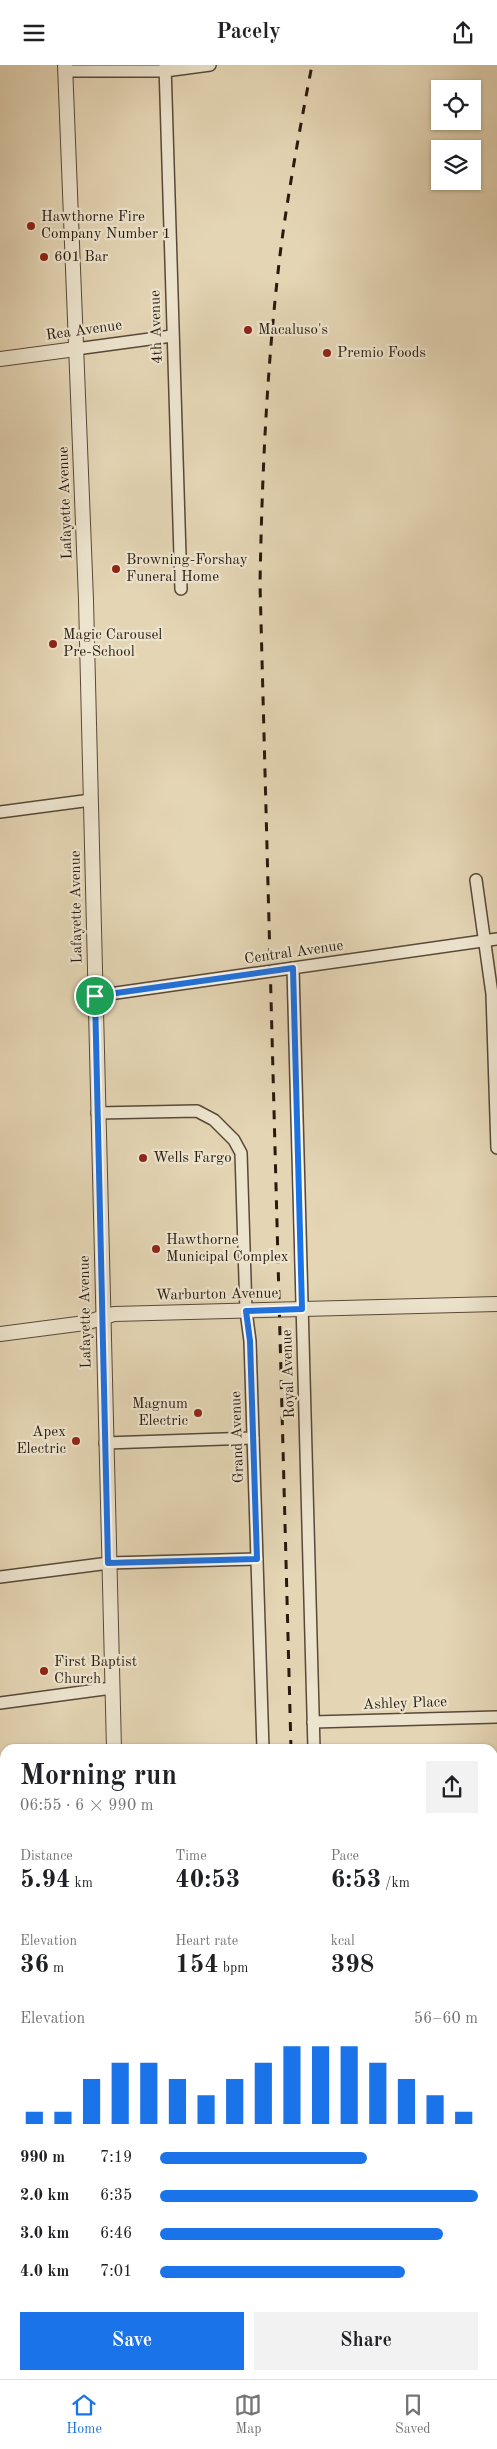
<!DOCTYPE html>
<meta charset="utf-8">
<style>
body{margin:0;font-family:"Old Standard TT",serif;background:#f2f2f2;color:#202124;height:100vh;display:flex;flex-direction:column;font-size:19px;white-space:nowrap}
*{box-sizing:border-box;margin:0}
p{font-size:16px;color:#757577}
.icon{flex:none;width:28px;height:28px;fill:none;stroke:currentColor;stroke-width:2;stroke-linecap:round;stroke-linejoin:round}
.map{position:relative;flex:1;overflow:hidden}
.drawer{position:absolute;left:0px;top:1679px;width:498px;height:636px;display:flex;flex-direction:column;background:#fff;border-radius:15px 15px 0 0;box-shadow:0 1px 4px #0004}
.drawer>*{flex:none}
.tools{position:absolute;left:431px;top:15px;display:grid;gap:10px}
.tools a{display:grid;place-items:center;width:50px;height:50px;border-radius:0px;background:#fff;box-shadow:0 1px 4px #0004;font-size:25px}
.pin{position:absolute;display:grid;place-items:center;width:42px;height:42px;color:#fff;margin:-21px;border:2px solid #fff;border-radius:50%;box-shadow:0 1px 5px #0007}
.round{display:grid;place-items:center;flex:none;width:52px;height:52px;border-radius:0px;background:#f2f2f2}
.head{display:flex;align-items:center;justify-content:space-between;height:85px;padding:0 20px}
h1{font-size:28px;font-weight:700;line-height:38px}
.stats{display:grid;grid-template-columns:repeat(3,1fr);gap:8px;height:85px;padding:5px 20px}
.stats div{display:grid;align-content:center}
.stats b{font-size:25px;font-weight:700}
.stats small{font-size:14px;font-weight:400}
.stats p{font-size:14px}
.chart{height:140px;padding:10px 20px}
.chart p{display:flex;justify-content:space-between}
.chart svg{width:100%;height:90px;margin-top:5px;stroke:#1a73e8;stroke-width:6}
.button{display:flex;gap:10px;margin-top:auto;padding:10px 20px}
.button a{flex:1;height:58px;border-radius:0px;background:#1a73e8;color:#fff;font-size:20px;font-weight:700;line-height:58px;text-align:center}
.button a+a{background:#f2f2f2;color:#202124}
ul{padding:0 20px;list-style:none;font-size:16px}
li{display:grid;grid-template-columns:80px 60px 1fr;align-items:center;height:38px}
li i{height:12px;border-radius:6px;background:#1a73e8}
header{display:flex;justify-content:space-between;align-items:center;height:65px;padding:0 20px;background:#fff;font-size:22px;font-weight:700}
.menu{display:flex;justify-content:space-around;align-items:center;height:70px;border-top:1px solid #e0e0e0;background:#fff;font-size:14px;color:#757577}
.menu a{display:grid;justify-items:center;gap:2px}
.menu .active{color:#1a73e8}
.map>svg:first-child{display:block}
.green{fill:#aebe91;stroke:#6c6c50}
.lines{fill:none;stroke-linecap:round;stroke-linejoin:round}
.stream{stroke:#6d7874;stroke-width:3}
.minor-casing{stroke:#584938;stroke-width:14}
.tertiary-casing{stroke:#584938;stroke-width:16}
.minor{stroke:#ede4ce;stroke-width:11}
.tertiary{stroke:#ede4ce;stroke-width:14}
.rail{stroke:#291a0e;stroke-width:3;stroke-dasharray:9 9;stroke-linecap:butt}
.route-casing{stroke:#fff;stroke-width:10}
.route{stroke:#1a73e8;stroke-width:6}
.poi-dot{fill:#8f2418;stroke:#ede4ce;stroke-width:2}
.labels{text-anchor:middle;dominant-baseline:central;stroke-width:4.5;stroke-linejoin:round;paint-order:stroke}
.poi-label{font-size:15px;fill:#291a0e;stroke:#ede4ce;text-anchor:start}
.street-label{font-size:15px;fill:#291a0e;stroke:#ede4ce}
</style>
<header><svg class="icon" aria-label="menu" viewBox="0 0 24 24"><path d="M4 6h16M4 12h16M4 18h16"/></svg>Pacely<svg class="icon" aria-label="share" viewBox="0 0 24 24"><path d="M12 15V3M7 8l5-5 5 5M5 13v7h14v-7"/></svg></header>
<div class="map">
<svg width="497" height="2314" viewBox="0 0 497 2314">
<rect width="100%" height="100%" fill="#e4d5b4"/>
<filter id="stains"><feTurbulence type="fractalNoise" baseFrequency=".004" numOctaves="4"/><feColorMatrix values="0 0 0 0 .2 0 0 0 0 .09 0 0 0 0 .02 0 0 0 .5 -.17"/></filter>
<radialGradient id="worn" r=".72"><stop offset=".6" stop-color="#630" stop-opacity="0"/><stop offset="1" stop-color="#630" stop-opacity=".3"/></radialGradient>
<rect class="green" x="289" y="2310" width="46" height="4"/>
<g class="lines">
<g class="stream">
<polyline points="492,2125 497,2126"/>
<polyline points="492,2314 497,2295"/>
</g>
<g class="minor-casing">
<g id="minor">
<polyline points="165,0 181,524"/>
<polyline points="66,6 165,6 210,0"/>
<polyline points="76,284 172,271"/>
<polyline points="0,747 91,735"/>
<polyline points="476,815 492,929 497,1083"/>
<polyline points="293,903 314,1684"/>
<polyline points="95,931 497,874"/>
<polyline points="97,1048 197,1046 214,1055 234,1075 241,1088 246,1246 250,1276 263,1684"/>
<polyline points="105,1378 253,1373"/>
<polyline points="0,1512 109,1498 257,1494"/>
<polyline points="0,1638 112,1623"/>
<polyline points="313,1657 497,1652"/>
<polyline points="0,2213 5,2212"/>
<polyline points="274,2310 274,2314"/>
<polyline points="331,2310 332,2314"/>
</g>
</g>
<g class="tertiary-casing">
<g id="tertiary">
<polyline points="65,0 86,535 114,1684"/>
<polyline points="0,294 76,284"/>
<polyline points="0,1269 85,1258 114,1249 497,1239"/>
<polyline points="492,1934 497,1934"/>
<polyline points="0,1985 5,1984"/>
<polyline points="110,2314 110,2310"/>
</g>
</g>
<use href="#minor" class="minor"/>
<use href="#tertiary" class="tertiary"/>
<g class="rail">
<path d="M291,1684l-31,-1165c2,-110 7,-220 20,-329 8,-63 20,-127 32,-190"/>
<polyline points="309,2310 309,2314"/>
</g>
</g>
<g class="lines">
<g class="route-casing">
<polygon id="route" points="293,903 302,1244 246,1246 250,1276 257,1494 108,1498 95,931"/>
</g>
<use href="#route" class="route"/>
</g>
<g class="poi-dot">
<circle cx="31" cy="161" r="5"/>
<circle cx="44" cy="192" r="5"/>
<circle cx="248" cy="265" r="5"/>
<circle cx="327" cy="288" r="5"/>
<circle cx="116" cy="504" r="5"/>
<circle cx="53" cy="579" r="5"/>
<circle cx="143" cy="1093" r="5"/>
<circle cx="156" cy="1184" r="5"/>
<circle cx="198" cy="1348" r="5"/>
<circle cx="76" cy="1376" r="5"/>
<circle cx="44" cy="1606" r="5"/>
</g>
<g class="labels">
<g class="poi-label">
<text x="41" y="152">Hawthorne Fire<tspan x="41" dy="17">Company Number 1</tspan></text>
<text x="54" y="192">601 Bar</text>
<text x="258" y="265">Macaluso's</text>
<text x="337" y="288">Premio Foods</text>
<text x="126" y="495">Browning-Forshay<tspan x="126" dy="17">Funeral Home</tspan></text>
<text x="63" y="570">Magic Carousel<tspan x="63" dy="17">Pre-School</tspan></text>
<text x="153" y="1093">Wells Fargo</text>
<text x="166" y="1175">Hawthorne<tspan x="166" dy="17">Municipal Complex</tspan></text>
<text x="188" y="1339" text-anchor="end">Magnum<tspan x="188" dy="17">Electric</tspan></text>
<text x="66" y="1367" text-anchor="end">Apex<tspan x="66" dy="17">Electric</tspan></text>
<text x="54" y="1597">First Baptist<tspan x="54" dy="17">Church</tspan></text>
</g>
<g class="street-label">
<text transform="translate(157 262) rotate(-92)">4th Avenue</text>
<text transform="translate(84 266) rotate(-8)">Rea Avenue</text>
<text transform="translate(66 438) rotate(-92)">Lafayette Avenue</text>
<text transform="translate(77 842) rotate(-91)">Lafayette Avenue</text>
<text transform="translate(294 888) rotate(-8)">Central Avenue</text>
<text transform="translate(217 1230) rotate(-1)">Warburton Avenue</text>
<text transform="translate(86 1247) rotate(-91)">Lafayette Avenue</text>
<text transform="translate(289 1309) rotate(-92)">Royal Avenue</text>
<text transform="translate(238 1372) rotate(-92)">Grand Avenue</text>
<text transform="translate(405 1639) rotate(-2)">Ashley Place</text>
</g>
</g>
<rect width="100%" height="100%" filter="url(#stains)"/>
<rect width="100%" height="100%" fill="url(#worn)"/>
</svg>
<div class="tools">
<a><svg class="icon" aria-label="locate" viewBox="0 0 24 24"><circle cx="12" cy="12" r="6"/><path d="M12 2v4M12 18v4M2 12h4M18 12h4"/></svg></a>
<a><svg class="icon" aria-label="layers" viewBox="0 0 24 24"><path d="M12 4l9 5-9 5-9-5zM3 14l9 5 9-5"/></svg></a>
</div>
<div class="pin" style="left:95px;top:931px;background:#1e9e55"><svg class="icon" aria-label="arrive" viewBox="0 0 24 24"><path d="M6 21V4h12l-3 4 3 4H6"/></svg></div>
<section class="drawer">
<div class="head"><div><h1>Morning run</h1><p>06:55 · 6 × 990 m</p></div><a class="round"><svg class="icon" aria-label="share" viewBox="0 0 24 24"><path d="M12 15V3M7 8l5-5 5 5M5 13v7h14v-7"/></svg></a></div>
<div class="stats">
<div><p>Distance</p><b>5.94<small> km</small></b></div>
<div><p>Time</p><b>40:53</b></div>
<div><p>Pace</p><b>6:53<small> /km</small></b></div>
</div>
<div class="stats">
<div><p>Elevation</p><b>36<small> m</small></b></div>
<div><p>Heart rate</p><b>154<small> bpm</small></b></div>
<div><p>kcal</p><b>398</b></div>
</div>
<div class="chart"><p><span>Elevation</span>56–60 m</p>
<svg viewBox="0 0 160 44" preserveAspectRatio="none"><path d="M5 44V38M15 44V38M25 44V22M35 44V14M45 44V14M55 44V22M65 44V30M75 44V22M85 44V14M95 44V6M105 44V6M115 44V6M125 44V14M135 44V22M145 44V30M155 44V38"/></svg>
</div>
<ul>
<li><b>990 m</b>7:19<i style="width:65%"></i></li>
<li><b>2.0 km</b>6:35<i style="width:100%"></i></li>
<li><b>3.0 km</b>6:46<i style="width:89%"></i></li>
<li><b>4.0 km</b>7:01<i style="width:77%"></i></li>
</ul>
<div class="button"><a>Save</a><a>Share</a></div>
</section>
</div>
<nav class="menu">
<a class="active"><svg class="icon" aria-label="home" viewBox="0 0 24 24"><path d="M3 11l9-7 9 7M6 9v11h12V9"/></svg>Home</a>
<a><svg class="icon" aria-label="map" viewBox="0 0 24 24"><path d="M3 6l6-2 6 2 6-2v14l-6 2-6-2-6 2zM9 4v14M15 6v14"/></svg>Map</a>
<a><svg class="icon" aria-label="saved" viewBox="0 0 24 24"><path d="M7 4h10v16l-5-4-5 4z"/></svg>Saved</a>
</nav>
